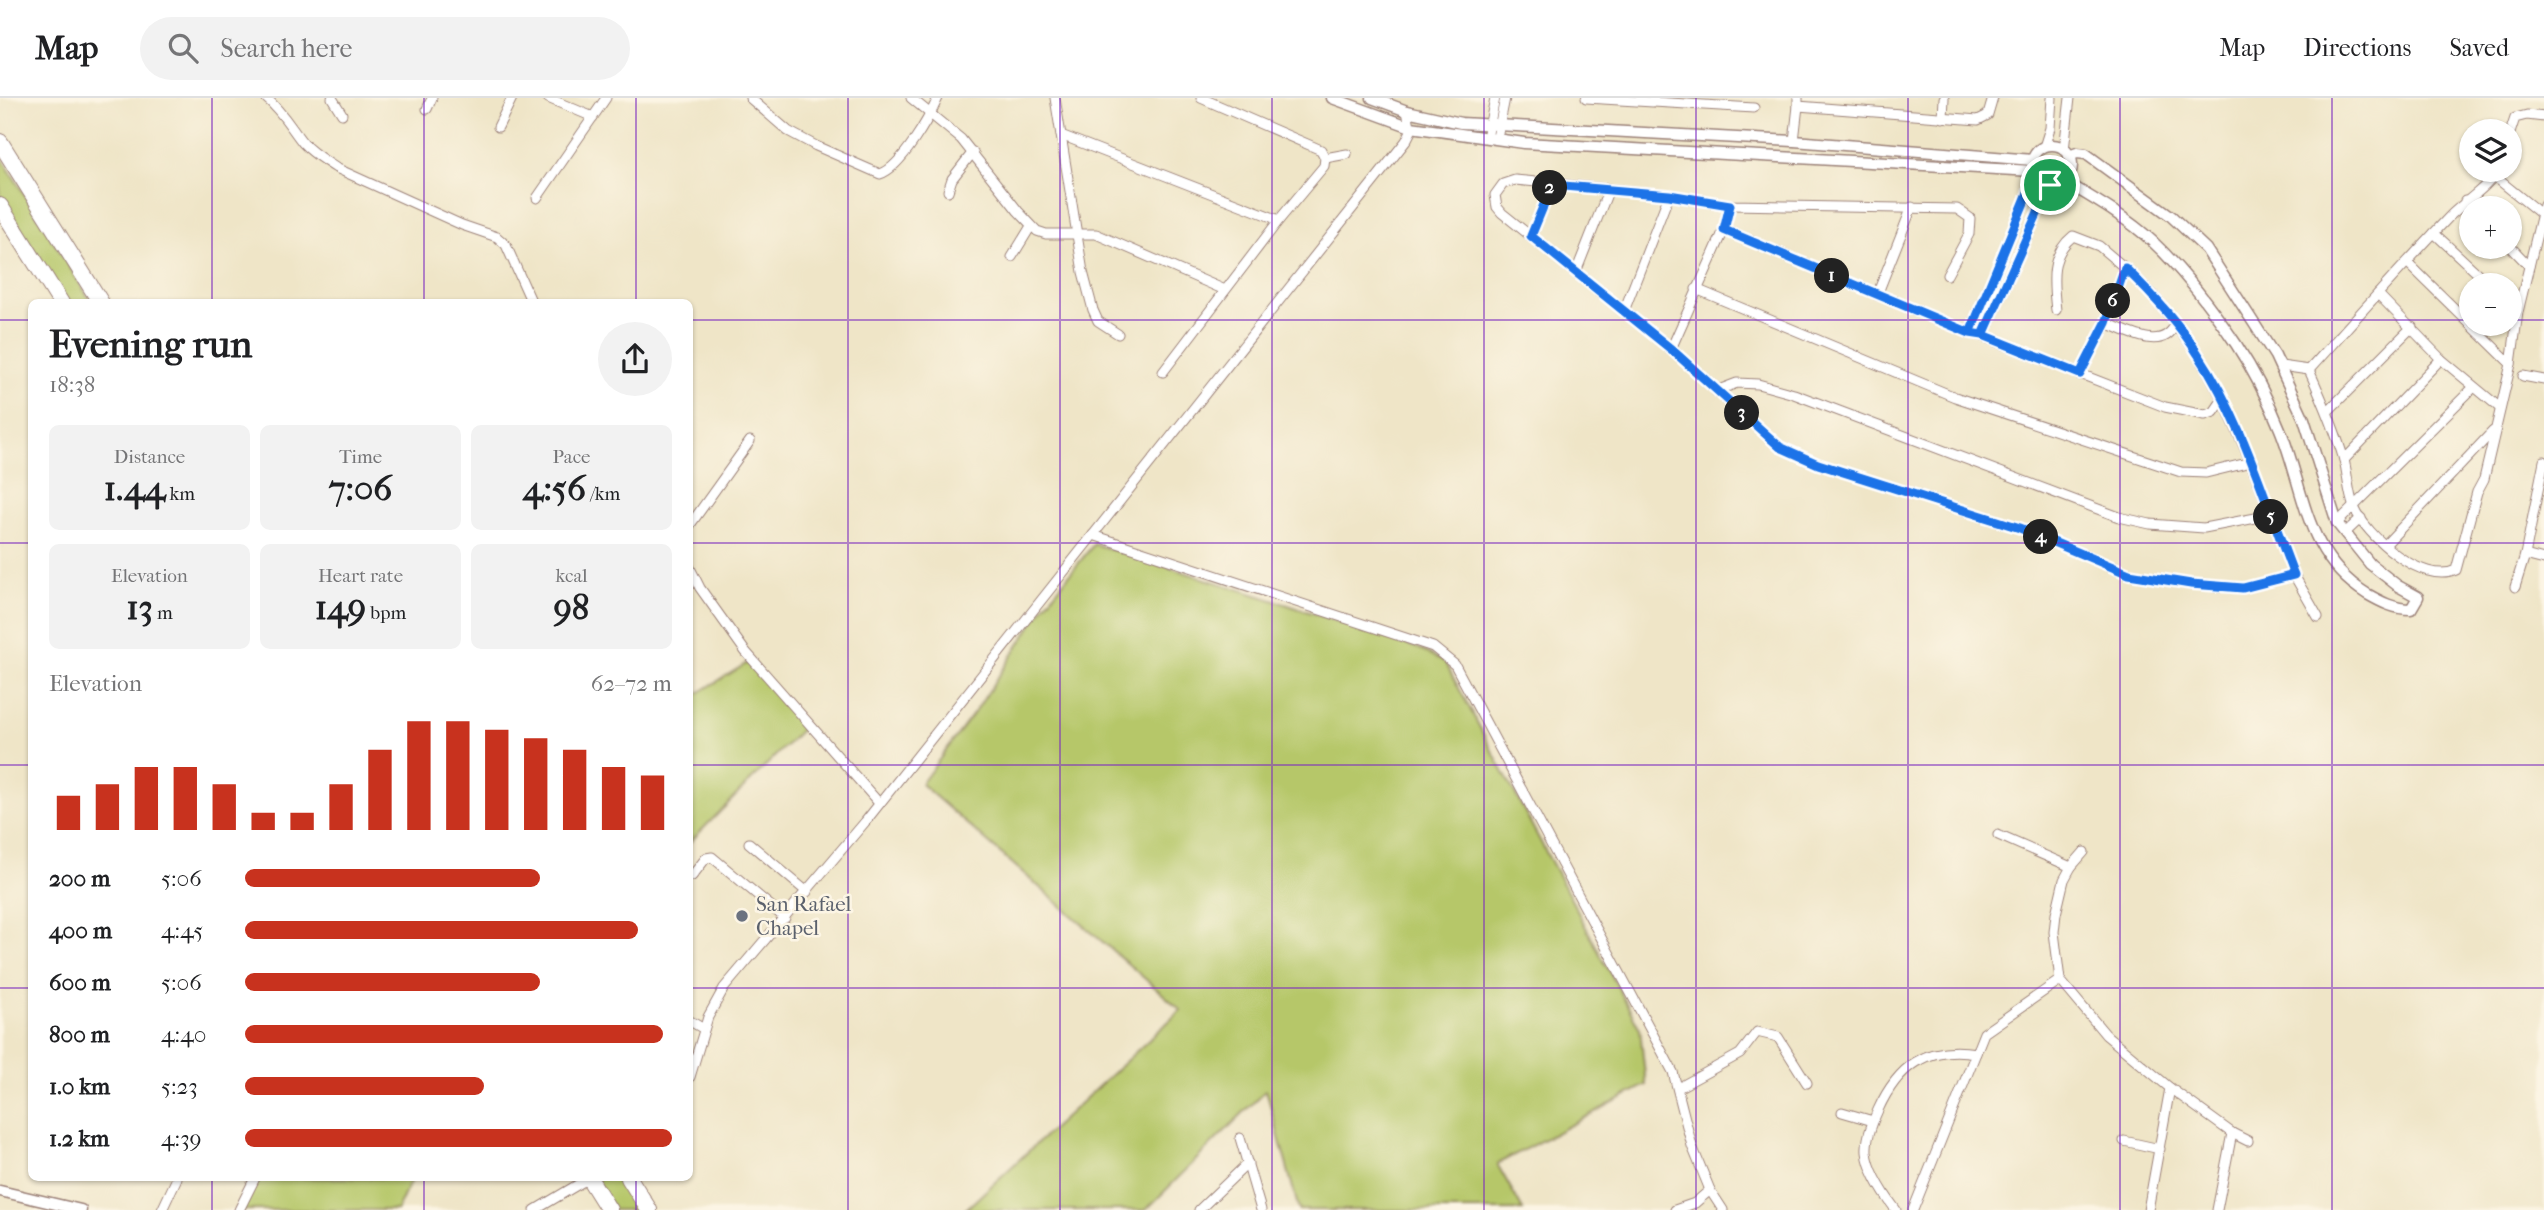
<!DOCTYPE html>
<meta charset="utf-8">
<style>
body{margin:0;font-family:"IM FELL French Canon",serif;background:#f2f2f2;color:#202124;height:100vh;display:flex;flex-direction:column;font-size:26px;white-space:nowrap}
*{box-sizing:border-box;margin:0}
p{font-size:23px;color:#757577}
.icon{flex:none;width:38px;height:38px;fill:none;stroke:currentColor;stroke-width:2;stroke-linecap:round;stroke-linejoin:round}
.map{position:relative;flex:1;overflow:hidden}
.panel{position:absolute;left:28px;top:201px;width:665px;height:882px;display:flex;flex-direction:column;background:#fff;border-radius:10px;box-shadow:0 2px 5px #0004}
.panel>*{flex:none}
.tools{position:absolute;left:2459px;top:21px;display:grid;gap:14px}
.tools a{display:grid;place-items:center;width:63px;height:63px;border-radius:50%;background:#fff;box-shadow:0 2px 5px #0004;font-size:35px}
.pin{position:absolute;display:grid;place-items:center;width:60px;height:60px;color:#fff;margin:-30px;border:4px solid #fff;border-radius:50%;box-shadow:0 2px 7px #0007}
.km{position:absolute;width:35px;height:35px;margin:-18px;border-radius:50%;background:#222;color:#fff;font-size:19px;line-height:35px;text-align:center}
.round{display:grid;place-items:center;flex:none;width:74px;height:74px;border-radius:37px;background:#f2f2f2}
.headline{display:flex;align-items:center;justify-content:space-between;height:119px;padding:0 21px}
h1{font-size:38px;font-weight:700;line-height:52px}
.metrics{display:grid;grid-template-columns:repeat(3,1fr);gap:10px;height:119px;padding:7px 21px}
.metrics div{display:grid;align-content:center;border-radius:10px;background:#f2f2f2;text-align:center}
.metrics b{font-size:35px;font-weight:700}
.metrics small{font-size:19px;font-weight:400}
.metrics p{font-size:19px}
.chart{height:196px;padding:14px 21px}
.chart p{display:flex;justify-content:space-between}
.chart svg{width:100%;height:126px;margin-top:7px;stroke:#c8321e;stroke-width:6}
ul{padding:0 21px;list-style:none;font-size:23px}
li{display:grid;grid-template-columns:112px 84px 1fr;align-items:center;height:52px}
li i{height:18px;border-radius:9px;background:#c8321e}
header{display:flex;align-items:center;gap:42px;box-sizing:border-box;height:98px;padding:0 35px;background:#fff;border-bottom:2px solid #e0e0e0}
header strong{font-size:33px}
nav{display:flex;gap:38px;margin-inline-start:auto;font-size:24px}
.search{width:490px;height:63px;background:#f2f2f2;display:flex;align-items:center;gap:18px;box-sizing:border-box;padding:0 24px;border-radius:38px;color:#757577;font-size:26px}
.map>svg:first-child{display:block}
.green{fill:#b6c769;stroke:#80734a;stroke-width:2}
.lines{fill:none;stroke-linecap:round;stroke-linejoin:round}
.minor-casing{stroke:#9c8279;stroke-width:11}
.tertiary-casing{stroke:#9c8279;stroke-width:13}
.motorway-casing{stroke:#9c8279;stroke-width:18}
.minor{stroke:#fff;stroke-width:9}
.tertiary{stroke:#fff;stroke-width:10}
.motorway{stroke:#fff;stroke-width:16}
.route-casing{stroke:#fff;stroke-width:14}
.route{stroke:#1a73e8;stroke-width:9}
.grid{fill:none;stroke:#7b2cbf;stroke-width:2;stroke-opacity:0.55}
.worship-dot{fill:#6b7280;stroke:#fcf5e5;stroke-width:2.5}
.labels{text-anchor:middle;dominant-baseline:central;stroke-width:5;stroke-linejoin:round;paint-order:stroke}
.worship-label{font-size:21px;fill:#5b616d;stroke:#fcf5e5;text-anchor:start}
</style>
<header>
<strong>Map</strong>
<div class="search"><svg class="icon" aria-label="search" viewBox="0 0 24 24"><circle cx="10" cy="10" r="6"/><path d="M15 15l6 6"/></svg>Search here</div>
<nav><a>Map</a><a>Directions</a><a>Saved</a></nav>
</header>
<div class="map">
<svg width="2544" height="1112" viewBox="0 0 2544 1112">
<rect width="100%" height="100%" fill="#fcf5e5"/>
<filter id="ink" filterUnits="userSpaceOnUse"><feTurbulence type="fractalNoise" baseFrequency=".0143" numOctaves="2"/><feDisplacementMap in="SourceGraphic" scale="14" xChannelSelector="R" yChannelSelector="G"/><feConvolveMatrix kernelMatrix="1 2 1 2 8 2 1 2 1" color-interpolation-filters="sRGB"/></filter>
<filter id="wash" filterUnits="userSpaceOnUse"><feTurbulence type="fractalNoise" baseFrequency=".00686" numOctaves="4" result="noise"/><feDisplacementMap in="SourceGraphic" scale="28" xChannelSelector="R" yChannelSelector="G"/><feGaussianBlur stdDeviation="1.57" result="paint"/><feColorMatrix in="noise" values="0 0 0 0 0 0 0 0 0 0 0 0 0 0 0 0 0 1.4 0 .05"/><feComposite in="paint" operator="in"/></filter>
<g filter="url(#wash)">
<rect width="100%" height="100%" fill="#efe5c7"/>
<g class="green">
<polygon points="0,57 92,205 66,205 0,98"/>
<polygon points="1094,446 1279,504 1420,551 1445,564 1640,931 1646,987 1497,1066 1523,1112 1299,1112 1266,992 1146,1112 965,1112 1181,912 921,686 979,608 1045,507"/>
<polygon points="749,564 805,628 690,744 690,600"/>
<polygon points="255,1080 412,1080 397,1112 241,1112"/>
<polygon points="594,1080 620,1080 640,1112 614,1112"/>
</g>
</g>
<g filter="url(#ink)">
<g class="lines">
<g class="minor-casing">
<g id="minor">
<path d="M266,0c16,13 25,30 37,45 10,11 21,17 33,25l126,57 35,12 9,8 26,58"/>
<polyline points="332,0 342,16"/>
<polyline points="548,0 593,19"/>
<path d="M750,0l38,33 28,15 64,28c21,-6 49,-56 58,-76"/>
<polyline points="911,0 961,41 1018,113 1037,133 1046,136 1096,136 1225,192"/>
<polyline points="1055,0 1083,174 1093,212 1098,223 1118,236"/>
<polyline points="1586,0 1754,10"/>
<polyline points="1798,0 1798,8 1978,22 1988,17 1993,0"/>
<polyline points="427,11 432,0"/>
<polyline points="1943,20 1944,0"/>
<polyline points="498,29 512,0"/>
<polyline points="2510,35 2515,20 2527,17 2544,19"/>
<polyline points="1061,37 1279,122"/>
<polyline points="1487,40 1495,0"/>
<polyline points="1497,40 1505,0"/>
<polyline points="1794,43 1798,8"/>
<polyline points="2044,49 2050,30 2052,0"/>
<polyline points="2064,52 2070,0"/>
<polyline points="1325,60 1347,56"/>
<polyline points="2494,78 2541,116"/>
<polyline points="948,93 952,81 973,54"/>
<polyline points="537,100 606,0"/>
<polyline points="2465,103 2473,110"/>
<polyline points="1724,132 1970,235 1983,238 2165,309 2205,317 2214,314 2223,301"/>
<polyline points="2434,135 2490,187"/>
<polyline points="1531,138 1552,87"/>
<polyline points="2510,148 2529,168"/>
<polyline points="1012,159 1031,128"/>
<polyline points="2408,165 2511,266"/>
<polyline points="1576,174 1609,91"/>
<polyline points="1947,177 1969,136 1970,120 1957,111 1730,107 1669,97 1515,82 1503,86 1495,97 1497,109 1502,115 1671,251 1780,349 1818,366 2020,430 2129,476 2191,486 2243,490 2294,477"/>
<polyline points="1696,191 1955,299 2181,374 2206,375 2251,364"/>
<polyline points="2378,196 2441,261 2500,310"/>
<polyline points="1877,197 1912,109"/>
<path d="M2056,212c-3,-27 -7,-55 17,-74l26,10 26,22 29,28 45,59 24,44 28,63 43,113 24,42"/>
<polyline points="1624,213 1669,97"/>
<path d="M2106,225c22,8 57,31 70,0"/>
<polyline points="1970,235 2035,78"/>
<polyline points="1983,238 2050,87"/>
<polyline points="1671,251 1724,132 1730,107"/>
<polyline points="2279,264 2281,268 2309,272"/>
<path d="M2309,272c13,29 26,59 35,90 4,15 4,33 10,47 12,29 69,79 102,63l21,-78 7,-13 27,-115 7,-52 26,-107"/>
<path d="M2309,272c47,-52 94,-105 142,-155 12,-12 41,-31 46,-45"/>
<polyline points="1163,274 1279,122 1324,68 1325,60 1321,52 1201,0"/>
<polyline points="2080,277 2106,225 2125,170"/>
<polyline points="2523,278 2544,282"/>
<polyline points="1716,293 1737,285 1758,286 1794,296 2119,419 2150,426 2204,430 2271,417"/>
<polyline points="2328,313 2412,229"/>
<polyline points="2344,362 2441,261"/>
<polyline points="2337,425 2473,290"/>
<polyline points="690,427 750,343"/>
<polyline points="2345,435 2361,420"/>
<polyline points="1093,437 1433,549 1455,567 1673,974 1692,1048 1710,1092 1723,1112"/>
<polyline points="2385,447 2493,333"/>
<polyline points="2525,457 2544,462"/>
<polyline points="690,470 700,490 745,553 879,705"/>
<polyline points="2515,489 2525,457 2544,363"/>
<polyline points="1998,737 2071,769"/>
<polyline points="749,745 807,794"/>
<polyline points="2084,754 2071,769 2064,782 2056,816 2054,834 2060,882 2106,937 2170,990 2232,1035 2248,1043"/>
<polyline points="692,778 706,760 712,759 785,820"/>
<polyline points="690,923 704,931"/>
<polyline points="690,979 708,919 724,890 865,724 1406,43 1411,33 1407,13"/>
<polyline points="1678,990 1740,956 1757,934 1778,939 1807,985"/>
<polyline points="1842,1014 1873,1023"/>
<polyline points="1240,1040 1261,1112"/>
<polyline points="2124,1043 2160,1051"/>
<polyline points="162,1112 177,1080"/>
<polyline points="239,1112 255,1080"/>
<polyline points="535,1112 589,1080"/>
<polyline points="1199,1112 1248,1065"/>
<polyline points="1675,1112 1695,1105 1710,1092"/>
<path d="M1896,1112c-12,-16 -27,-38 -29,-58 -1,-14 5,-29 11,-42 20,-44 48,-65 98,-57"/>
<polyline points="1913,1112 1984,935 2060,882"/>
<polyline points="2148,1112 2170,990"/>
<polyline points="2217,1112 2232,1035"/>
</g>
</g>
<g class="tertiary-casing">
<g id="tertiary">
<polyline points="1332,0 1411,29 1524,45 2033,73"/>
<polyline points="1372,0 1407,13 1461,25 1794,43 2033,62"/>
<circle cx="2052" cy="67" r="20"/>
<path d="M2064,83c30,18 62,36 88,60 32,30 59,66 84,103 17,26 32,55 44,85 25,61 24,126 87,165 14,8 27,15 44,15l7,-12 -20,-11 -28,-22 -33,-41 -33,-104 -29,-63 -69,-107 -35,-33 -85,-62 -9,-1 -8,3"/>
<polyline points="0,1093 81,1112"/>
</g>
</g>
<g class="motorway-casing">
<g id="motorway">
<polyline points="0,44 101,205"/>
<polyline points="0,108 61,205"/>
<polyline points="589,1080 609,1112"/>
<polyline points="629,1080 649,1112"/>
</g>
</g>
<use href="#minor" class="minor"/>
<use href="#tertiary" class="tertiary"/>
<use href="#motorway" class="motorway"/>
</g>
</g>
<g class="lines" filter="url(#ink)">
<g class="route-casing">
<path id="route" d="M2050,87l-67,150 -13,-2 -246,-103 6,-25 -61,-10 -117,-10 -21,51 140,113 109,98 38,17 202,64 109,46 62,10 52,4 51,-13c-29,-74 -52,-155 -96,-221 -20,-32 -46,-60 -73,-86l-19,55 -26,51 -97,-39 -13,-2 65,-157 15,9"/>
</g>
<use href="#route" class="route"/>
</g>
<path class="grid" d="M212,0v205M424,0v205M636,0v205M848,0v1112M1060,0v1112M1272,0v1112M1484,0v1112M1696,0v1112M1908,0v1112M2120,0v1112M2332,0v1112M0,222h32M690,222h1781M2510,222h34M0,445h32M690,445h1854M0,667h32M690,667h1854M0,890h32M690,890h1854M212,1080v32M424,1080v32M636,1080v32"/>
<circle class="worship-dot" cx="742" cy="818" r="7"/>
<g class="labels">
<g class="worship-label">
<text x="756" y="806">San Rafael<tspan x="756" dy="24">Chapel</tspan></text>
</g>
</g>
</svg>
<div class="tools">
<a><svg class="icon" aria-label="layers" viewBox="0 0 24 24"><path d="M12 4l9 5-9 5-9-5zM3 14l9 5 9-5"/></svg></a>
<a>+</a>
<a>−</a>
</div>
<div class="pin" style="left:2050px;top:87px;background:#1e9e55"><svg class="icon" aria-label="arrive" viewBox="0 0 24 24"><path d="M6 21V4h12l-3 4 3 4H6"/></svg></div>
<b class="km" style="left:1832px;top:178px">1</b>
<b class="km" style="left:1550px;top:90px">2</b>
<b class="km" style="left:1742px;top:315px">3</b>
<b class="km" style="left:2041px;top:439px">4</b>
<b class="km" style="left:2271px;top:419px">5</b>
<b class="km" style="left:2113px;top:203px">6</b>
<section class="panel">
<div class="headline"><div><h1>Evening run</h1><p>18:38</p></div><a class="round"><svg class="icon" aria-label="share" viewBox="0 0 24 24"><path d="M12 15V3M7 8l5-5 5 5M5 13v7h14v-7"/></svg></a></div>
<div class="metrics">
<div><p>Distance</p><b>1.44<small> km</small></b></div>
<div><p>Time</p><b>7:06</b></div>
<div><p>Pace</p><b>4:56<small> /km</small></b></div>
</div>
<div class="metrics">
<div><p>Elevation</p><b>13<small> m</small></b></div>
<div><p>Heart rate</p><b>149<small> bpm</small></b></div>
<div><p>kcal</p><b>98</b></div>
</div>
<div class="chart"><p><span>Elevation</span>62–72 m</p>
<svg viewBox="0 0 160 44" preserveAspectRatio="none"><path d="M5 44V32M15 44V28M25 44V22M35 44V22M45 44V28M55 44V38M65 44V38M75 44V28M85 44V16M95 44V6M105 44V6M115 44V9M125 44V12M135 44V16M145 44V22M155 44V25"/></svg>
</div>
<ul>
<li><b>200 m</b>5:06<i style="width:69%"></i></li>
<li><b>400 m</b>4:45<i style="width:92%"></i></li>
<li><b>600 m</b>5:06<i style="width:69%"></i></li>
<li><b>800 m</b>4:40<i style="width:98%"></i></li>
<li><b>1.0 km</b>5:23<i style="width:56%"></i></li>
<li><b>1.2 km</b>4:39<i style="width:100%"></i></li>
</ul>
</section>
</div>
